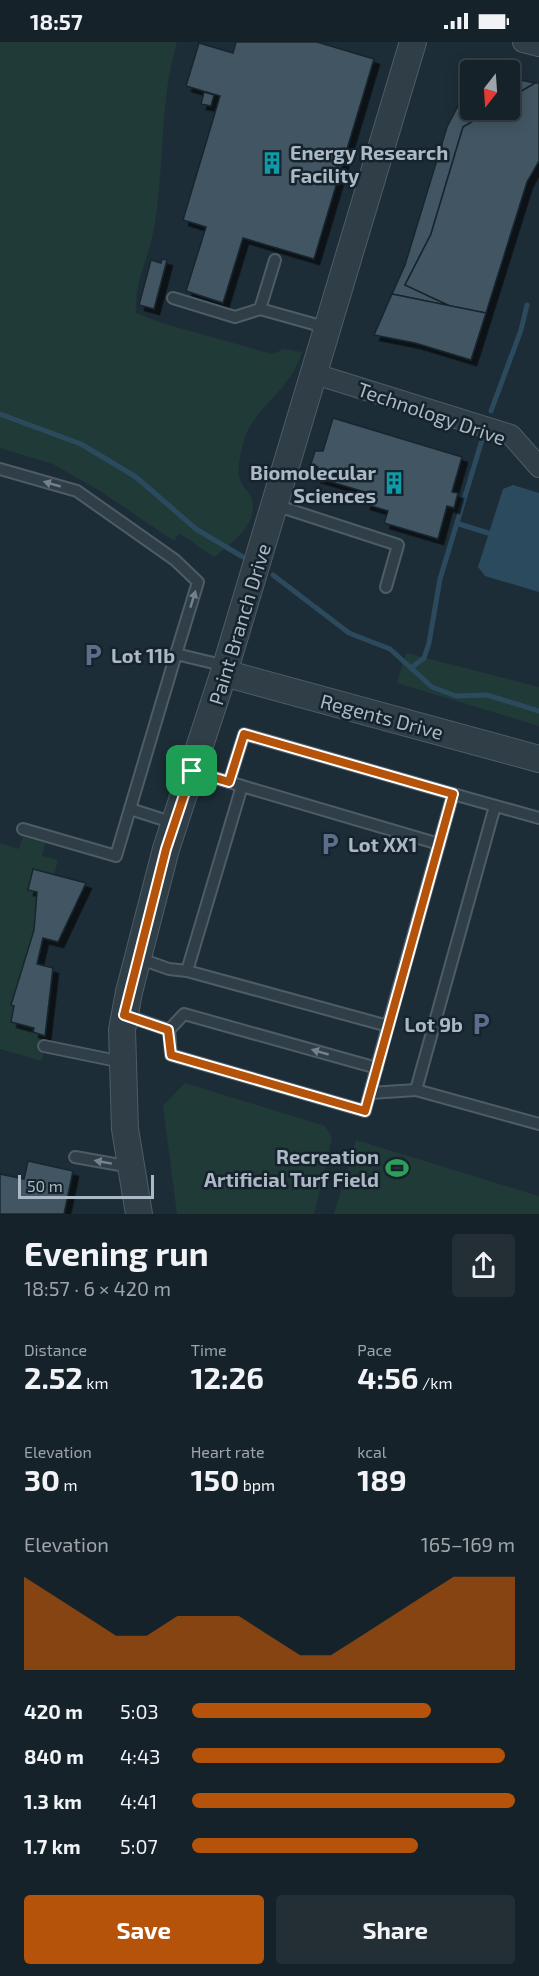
<!DOCTYPE html>
<meta charset="utf-8">
<style>
body{margin:0;font-family:"Exo 2",sans-serif;background:#232f35;color:#f1f3f6;height:100vh;display:flex;flex-direction:column;font-size:22px;white-space:nowrap}
*{box-sizing:border-box;margin:0}
p{font-size:20px;color:#9ea4a8}
.icon{flex:none;width:33px;height:33px;fill:none;stroke:currentColor;stroke-width:2;stroke-linecap:round;stroke-linejoin:round}
.map{position:relative;height:1172px;overflow:hidden}
.sheet{display:flex;flex-direction:column;background:#162229;flex:1}
.sheet>*{flex:none}
.needle{width:39px;rotate:197deg}
.fabs{position:absolute;left:460px;top:18px;display:grid;gap:12px}
.fabs a{display:grid;place-items:center;width:60px;height:60px;border-radius:6px;background:#162229;box-shadow:0 3px 15px #0003,0 0 0 2px #353f46;font-size:30px}
.scale{position:absolute;left:18px;bottom:15px;width:136px;box-sizing:border-box;padding-left:6px;border:3px solid #aab9c5;border-top:0;font-size:16px;line-height:21px;white-space:nowrap;color:#aab9c5;-webkit-text-stroke:4px #16232c;paint-order:stroke}
.pin{position:absolute;display:grid;place-items:center;width:51px;height:51px;color:#fff;margin:-26px;border-radius:12px;box-shadow:0 3px 9px #0006}
.round{display:grid;place-items:center;flex:none;width:63px;height:63px;border-radius:6px;background:#232f35}
.head{display:flex;align-items:center;justify-content:space-between;height:102px;padding:0 24px}
h1{font-size:33px;font-weight:700;line-height:45px}
.figures{display:grid;grid-template-columns:repeat(3,1fr);gap:9px;height:102px;padding:6px 24px}
.figures div{display:grid;align-content:center}
.figures b{font-size:30px;font-weight:700}
.figures small{font-size:16px;font-weight:400}
.figures p{font-size:16px}
.chart{height:168px;padding:12px 24px}
.chart p{display:flex;justify-content:space-between}
.chart svg{width:100%;height:108px;margin-top:6px;fill:#b45309;opacity:.7}
.action{display:flex;gap:12px;margin-top:auto;padding:12px 24px}
.action a{flex:1;height:69px;border-radius:6px;background:#b45309;color:#fff;font-size:24px;font-weight:700;line-height:69px;text-align:center}
.action a+a{background:#232f35;color:#f1f3f6}
ul{padding:0 24px;list-style:none;font-size:20px}
li{display:grid;grid-template-columns:96px 72px 1fr;align-items:center;height:45px}
li i{height:15px;border-radius:8px;background:#b45309}
.status{display:flex;justify-content:space-between;align-items:center;height:42px;padding:0 30px;background:#162229;direction:ltr}
.status svg{height:16px;fill:currentColor}
.map>svg:first-child{display:block}
.green{fill:#203a38}
.water{fill:#2c4a5e}
.lines{fill:none;stroke-linecap:round;stroke-linejoin:round}
.stream{stroke:#2c4a5e;stroke-width:5}
.building{fill:#425562;stroke:#18252e;stroke-width:1.5;filter:url(#shadow)}
.service-casing{stroke:#4e5c66;stroke-width:14}
.minor-casing{stroke:#4e5c66;stroke-width:22}
.tertiary-casing{stroke:#4e5c66;stroke-width:28}
.service{stroke:#303e48;stroke-width:10}
.minor{stroke:#303e48;stroke-width:20}
.tertiary{stroke:#303e48;stroke-width:26}
.oneway{fill:#73828d}
.route-casing{stroke:#fff;stroke-width:12}
.route{stroke:#b45309;stroke-width:8}
.labels{text-anchor:middle;dominant-baseline:central;stroke-width:5;stroke-linejoin:round;paint-order:stroke}
.poi-label{font-size:20px;font-weight:bold;fill:#aab9c5;stroke:#16232c;text-anchor:start}
.street-label{font-size:20px;fill:#aab9c5;stroke:#16232c}
</style>
<div class="status"><b>18:57</b><svg viewBox="0 0 49 12"><path d="M0 12V9h3v3zM5 12V6h3v6zM10 12V3h3v9zM15 12V0h3v12zM26 1h20v11H26zM47 4h2v5h-2z"/></svg></div>
<div class="map">
<svg width="539" height="1172" viewBox="0 0 539 1172">
<defs>
<filter id="shadow"><feDropShadow dx="5.5" dy="5.5" stdDeviation="0" flood-color="#0009"/></filter>
</defs>
<rect width="100%" height="100%" fill="#1d2d37"/>
<g class="green">
<path d="M0,0h177c-18,60 -12,125 -23,186 -5,30 -20,54 -18,85l26,10 110,31 12,-5 18,3c-13,43 -53,56 -60,96 -2,8 -5,24 -2,31 2,8 10,13 12,20 7,25 -22,46 -38,58l-35,-24 -5,8 -74,-50 -47,-27 -53,-16z"/>
<polygon points="406,611 539,645 539,684 397,641"/>
<polygon points="23,795 45,801 42,814 58,818 54,833 86,841 58,900 43,897 38,922 53,926 42,1019 0,1007 0,801 19,807"/>
<polygon points="185,1041 325,1084 332,1096 314,1172 177,1172 163,1064"/>
<polygon points="356,1098 539,1154 539,1172 334,1172"/>
</g>
<polygon class="water" points="513,443 539,451 539,550 485,534 478,525 503,447"/>
<g class="lines">
<g class="stream">
<polyline points="491,369 521,288 527,263"/>
<polyline points="0,372 81,402 136,435 196,487 243,515"/>
<polyline points="459,482 488,491"/>
<polyline points="273,533 349,591 390,607 432,645 456,654 487,653 539,669"/>
<polyline points="411,626 424,616 429,601 440,537 482,398"/>
</g>
</g>
<g class="building">
<polygon points="236,0 317,0 374,17 314,217 243,196 223,261 186,249 206,185 183,178 220,54 186,44 199,1 233,11"/>
<polygon points="510,36 535,41 510,56"/>
<polygon points="471,39 471,68 492,68 463,85 431,192 405,243 450,264 392,252 405,223 447,85"/>
<polygon points="535,41 539,41 539,119 527,140 486,271 450,264 405,243 431,192 463,85 492,68 510,68 510,56"/>
<polygon points="204,50 214,53 211,64 201,62"/>
<polygon points="162,217 167,218 154,267 139,263 151,218 161,221"/>
<polygon points="392,252 486,271 471,318 415,301 374,293"/>
<polygon points="333,376 462,415 452,450 458,451 454,466 447,464 438,497 384,481 388,469 365,462 368,451 315,435 318,425 311,422 315,409 323,409"/>
<polygon points="33,827 86,841 58,900 43,896 37,922 53,926 45,994 33,990 34,986 11,980 14,964 11,963 34,888 37,850 28,848"/>
<polygon points="28,1119 73,1129 64,1172 0,1172 0,1132 24,1137"/>
</g>
<g class="lines">
<g class="service-casing">
<g id="service">
<polyline points="275,218 260,267 328,286"/>
<polyline points="173,256 235,275 260,267"/>
<polyline points="0,427 77,449 175,518 198,540 176,612"/>
<polyline points="275,463 398,503 386,545"/>
<polyline points="192,729 229,740"/>
<polyline points="242,744 439,802"/>
<polyline points="453,752 539,776"/>
<polyline points="495,764 416,1048 539,1082"/>
<polyline points="130,767 174,781"/>
<polyline points="23,787 116,814 176,612 226,624"/>
<polyline points="138,916 169,927 187,929 388,984 453,752 244,692 229,740 242,744 187,929"/>
<polyline points="124,973 169,988"/>
<polyline points="169,988 171,1013 365,1069 388,984"/>
<polyline points="169,988 184,972 377,1026"/>
<polyline points="44,1004 122,1020"/>
<polyline points="370,1051 416,1048"/>
<polyline points="75,1115 131,1125"/>
</g>
</g>
<g class="minor-casing">
<g id="minor">
<polyline points="523,0 539,4"/>
<polyline points="315,332 511,393 539,425"/>
</g>
</g>
<g class="tertiary-casing">
<g id="tertiary">
<polyline points="224,631 539,717"/>
<polyline points="139,1172 125,1087 122,988 129,950 166,807 226,624 413,0"/>
</g>
</g>
<use href="#service" class="service"/>
<use href="#minor" class="minor"/>
<use href="#tertiary" class="tertiary"/>
</g>
<defs><path id="oneway-solid" d="M-6-.8H1V-3.2L6.5 0L1 3.2V.8H-6Z" transform="scale(1.5)"/></defs>
<g class="oneway">
<use href="#oneway-solid" transform="translate(52 442) rotate(-164)"/>
<use href="#oneway-solid" transform="translate(193 557) rotate(-73)"/>
<use href="#oneway-solid" transform="translate(320 1010) rotate(-164)"/>
<use href="#oneway-solid" transform="translate(103 1120) rotate(-170)"/>
</g>
<g class="lines">
<g class="route-casing">
<polygon id="route" points="244,692 453,752 365,1069 171,1013 168,988 124,973 166,807 192,729 229,740"/>
</g>
<use href="#route" class="route"/>
</g>
<defs>
<g id="building-bare" transform="scale(1.8)"><path d="M-4-6H4V6H1V3H-1V6H-4ZM-2.5-4.3h1.7v1.8h-1.7ZM.8-4.3h1.7v1.8H.8ZM-2.5-1h1.7V.8h-1.7ZM.8-1h1.7V.8H.8Z" fill="#0f9aa8" stroke="#16232c" stroke-width="2.5" paint-order="stroke"/></g>
<g id="parking-bare" transform="scale(1.8)"><path d="M-3.5-5.5H1a3.5 3.5 0 0 1 0 7H-1V5.5H-3.5ZM-1-3.4V-.6H.8a1.4 1.4 0 0 0 0-2.8Z" fill="#5c6f8a" stroke="#16232c" stroke-width="2.5" paint-order="stroke"/></g>
<g id="stadium-bare" transform="scale(1.8)"><path d="M0-5a6.5 5 0 1 0 0 10a6.5 5 0 1 0 0-10ZM-3.5-1.8h7v3.6h-7Z" fill="#2e9e5b" stroke="#16232c" stroke-width="2.5" paint-order="stroke"/></g>
</defs>
<g fill-rule="evenodd">
<use href="#building-bare" x="272" y="121"/>
<use href="#building-bare" x="394" y="441"/>
<use href="#parking-bare" x="93" y="613"/>
<use href="#parking-bare" x="330" y="802"/>
<use href="#parking-bare" x="481" y="982"/>
<use href="#stadium-bare" x="397" y="1126"/>
</g>
<g class="labels">
<g class="poi-label">
<text x="290" y="110">Energy Research<tspan x="290" dy="23">Facility</tspan></text>
<text x="376" y="430" text-anchor="end">Biomolecular<tspan x="376" dy="23">Sciences</tspan></text>
<text x="111" y="613">Lot 11b</text>
<text x="348" y="802">Lot XX1</text>
<text x="463" y="982" text-anchor="end">Lot 9b</text>
<text x="379" y="1114" text-anchor="end">Recreation<tspan x="379" dy="23">Artificial Turf Field</tspan></text>
</g>
<g class="street-label">
<text transform="translate(432 371) rotate(19)">Technology Drive</text>
<text transform="translate(239 582) rotate(-73)">Paint Branch Drive</text>
<text transform="translate(382 674) rotate(15)">Regents Drive</text>
</g>
</g>
</svg>
<div class="fabs">
<a><svg class="needle" viewBox="-14 -14 28 28"><path d="M0-13l5 13h-10z" fill="#e53935"/><path d="M0 13l5-13h-10z" fill="#9ea4a8"/></svg></a>
</div>
<div class="scale">50 m</div>
<div class="pin" style="left:192px;top:729px;background:#1e9e55"><svg class="icon" aria-label="arrive" viewBox="0 0 24 24"><path d="M6 21V4h12l-3 4 3 4H6"/></svg></div>
</div>
<section class="sheet">
<div class="head"><div><h1>Evening run</h1><p>18:57 · 6 × 420 m</p></div><a class="round"><svg class="icon" aria-label="share" viewBox="0 0 24 24"><path d="M12 15V3M7 8l5-5 5 5M5 13v7h14v-7"/></svg></a></div>
<div class="figures">
<div><p>Distance</p><b>2.52<small> km</small></b></div>
<div><p>Time</p><b>12:26</b></div>
<div><p>Pace</p><b>4:56<small> /km</small></b></div>
</div>
<div class="figures">
<div><p>Elevation</p><b>30<small> m</small></b></div>
<div><p>Heart rate</p><b>150<small> bpm</small></b></div>
<div><p>kcal</p><b>189</b></div>
</div>
<div class="chart"><p><span>Elevation</span>165–169 m</p>
<svg viewBox="0 0 160 44" preserveAspectRatio="none"><path d="M0 44V6L10 14L20 22L30 30L40 30L50 22L60 22L70 22L80 30L90 38L100 38L110 30L120 22L130 14L140 6L150 6L160 6V44z"/></svg>
</div>
<ul>
<li><b>420 m</b>5:03<i style="width:74%"></i></li>
<li><b>840 m</b>4:43<i style="width:97%"></i></li>
<li><b>1.3 km</b>4:41<i style="width:100%"></i></li>
<li><b>1.7 km</b>5:07<i style="width:70%"></i></li>
</ul>
<div class="action"><a>Save</a><a>Share</a></div>
</section>
